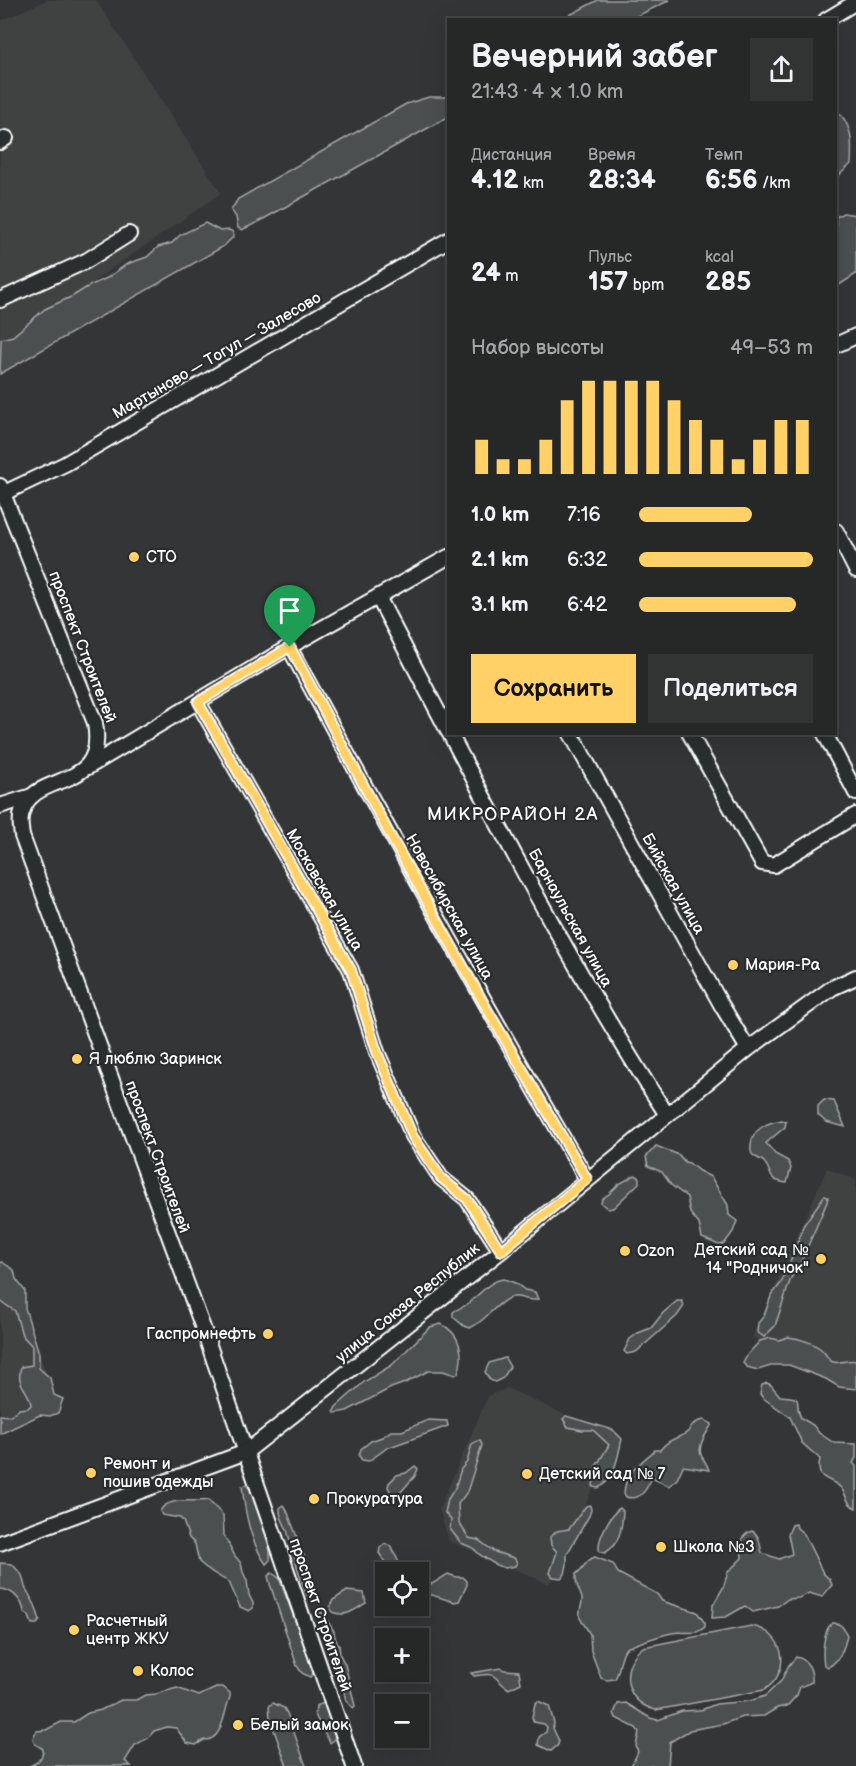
<!DOCTYPE html>
<html lang="ru">
<meta charset="utf-8">
<style>
body{margin:0;font-family:"Balsamiq Sans",sans-serif;background:#323434;color:#f1f3f6;height:100vh;display:flex;flex-direction:column;font-size:22px;white-space:nowrap}
*{box-sizing:border-box;margin:0}
p{font-size:20px;color:#a4a6a8}
.icon{flex:none;width:33px;height:33px;fill:none;stroke:currentColor;stroke-width:2;stroke-linecap:round;stroke-linejoin:round}
.map{position:relative;flex:1;overflow:hidden}
.details{position:absolute;left:447px;top:18px;width:390px;height:717px;display:flex;flex-direction:column;background:#262828;border-radius:0px;box-shadow:0 6px 24px #0002,0 0 0 2px #424445}
.details>*{flex:none}
.buttons{position:absolute;left:375px;top:1562px;display:grid;gap:12px}
.buttons a{display:grid;place-items:center;width:54px;height:54px;border-radius:0px;background:#262828;box-shadow:0 6px 24px #0002,0 0 0 2px #424445;font-size:30px}
.pin{position:absolute;display:grid;place-items:center;width:51px;height:51px;color:#fff;margin:-62px -26px;border-radius:50% 50% 50% 0;rotate:-45deg;box-shadow:0 0 6px #0007}
.pin .icon{rotate:45deg}
.round{display:grid;place-items:center;flex:none;width:63px;height:63px;border-radius:0px;background:#323434}
.summary{display:flex;align-items:center;justify-content:space-between;height:102px;padding:0 24px}
h1{font-size:33px;font-weight:700;line-height:45px}
.stats{display:grid;grid-template-columns:repeat(3,1fr);gap:9px;height:102px;padding:6px 24px}
.stats div{display:grid;align-content:center}
.stats b{font-size:26px;font-weight:700}
.stats small{font-size:16px;font-weight:400}
.stats p{font-size:16px}
.chart{height:168px;padding:12px 24px}
.chart p{display:flex;justify-content:space-between}
.chart svg{width:100%;height:108px;margin-top:6px;stroke:#ffd166;stroke-width:6}
.button{display:flex;gap:12px;margin-top:auto;padding:12px 24px}
.button a{flex:1;height:69px;border-radius:0px;background:#ffd166;color:#111;font-size:24px;font-weight:700;line-height:69px;text-align:center}
.button a+a{background:#323434;color:#f1f3f6}
ul{padding:0 24px;list-style:none;font-size:20px}
li{display:grid;grid-template-columns:96px 72px 1fr;align-items:center;height:45px}
li i{height:15px;border-radius:8px;background:#ffd166}
.map>svg:first-child{display:block}
.built{fill:#404243}
.green{fill:#4c4f50;stroke:#a6a7a8;stroke-width:1.5}
.lines{fill:none;stroke-linecap:round;stroke-linejoin:round}
.minor-casing{stroke:#fff;stroke-width:18}
.minor{stroke:#2a2d2e;stroke-width:14}
.route-casing{stroke:#fff;stroke-width:12}
.route{stroke:#ffd166;stroke-width:8}
.poi-dot{fill:#ffd166;stroke:#2a2d2e;stroke-width:2}
.labels{text-anchor:middle;dominant-baseline:central;stroke-width:4.5;stroke-linejoin:round;paint-order:stroke}
.street-label{font-size:16px;fill:#fff;stroke:#2a2d2e}
.poi-label{font-size:16px;fill:#fff;stroke:#2a2d2e;text-anchor:start}
.neighbourhood-label{font-size:18px;letter-spacing:1.5px;fill:#fff;stroke:#2a2d2e}
</style>
<div class="map">
<svg width="856" height="1766" viewBox="0 0 856 1766">
<rect width="100%" height="100%" fill="#333536"/>
<filter id="ink" filterUnits="userSpaceOnUse"><feTurbulence type="fractalNoise" baseFrequency=".0167" numOctaves="2"/><feDisplacementMap in="SourceGraphic" scale="12" xChannelSelector="R" yChannelSelector="G"/><feConvolveMatrix kernelMatrix="1 2 1 2 8 2 1 2 1" color-interpolation-filters="sRGB"/></filter>
<g filter="url(#ink)">
<g class="built">
<polygon points="47,0 96,0 221,193 73,296 45,309 13,336 0,340 0,21"/>
<polygon points="827,1168 856,1180 856,1383 752,1338"/>
<polygon points="5,1264 57,1401 0,1423 0,1266"/>
<polygon points="507,1388 616,1438 549,1584 449,1541 439,1509 488,1396"/>
</g>
<g class="green">
<polygon points="598,0 670,0 631,19 562,19"/>
<polygon points="429,97 448,97 448,117 258,222 242,230 238,228 236,217 231,210 238,199 406,104"/>
<path d="M836,114l5,1c12,14 11,31 10,49l-15,14z"/>
<polygon points="843,213 856,215 856,274 836,287 836,217"/>
<polygon points="205,223 220,231 229,230 233,232 234,236 224,246 0,374 1,339 13,336 45,309 73,296 89,286 107,278 127,264 147,257 158,247 172,243 180,235"/>
<polygon points="824,1100 834,1101 845,1127 826,1122 818,1115 818,1106"/>
<path d="M782,1120l4,2 -1,5 -19,16 9,11 13,7 3,7 -4,15c-22,-3 -13,-10 -23,-21 -3,-3 -9,-4 -12,-8 -2,-3 -1,-5 -1,-9 1,-16 17,-23 31,-25z"/>
<polygon points="656,1146 679,1155 685,1162 689,1163 699,1171 711,1177 728,1205 729,1215 737,1221 733,1232 724,1244 719,1245 702,1238 699,1224 690,1213 687,1197 671,1185 662,1172 648,1166 646,1157"/>
<polygon points="635,1175 639,1177 639,1183 613,1208 608,1209 601,1203 602,1199 609,1194 619,1184"/>
<polygon points="824,1196 828,1197 827,1202 801,1262 791,1278 775,1326 764,1337 757,1332 758,1323 764,1316 771,1296 781,1283 797,1246 803,1226"/>
<path d="M2,1262l12,8 2,9 9,12v17l14,45v15l11,10 4,17 9,4 -5,14 -8,3 -10,-1 -40,19v-19l9,1 10,-7 9,-1 3,-3c-1,-15 -16,-19 -10,-38l11,-2v-19l-10,-11 -7,-24 -15,-10v-38z"/>
<path d="M504,1279l11,4 10,7 10,2 3,7c-10,4 -18,-5 -29,-1 -15,7 -24,24 -39,30l-6,-2 -11,-9v-5c5,-4 9,-4 13,-7 12,-8 23,-25 38,-26z"/>
<polygon points="677,1301 682,1301 684,1306 677,1316 636,1352 627,1354 624,1351 630,1339 638,1333 651,1328 663,1313"/>
<path d="M441,1324c19,9 24,30 17,49l-3,2 -12,-4h-15l-23,12 -14,5 -44,23 -12,2 -1,-2 2,-4 28,-25 28,-17 38,-38z"/>
<path d="M788,1337c11,1 27,6 35,14 4,4 5,10 10,11 6,2 15,-3 23,-1v28l-17,-2 -13,-8 -37,-14h-15l-16,5 -11,-3 -4,-4 5,-9 12,-13 10,-3 9,2z"/>
<polygon points="505,1358 510,1367 503,1378 495,1382 490,1380 485,1372 489,1363"/>
<path d="M767,1383l4,2 9,11c28,2 12,4 21,22l12,7 6,8 15,10 22,1v14l-3,5 3,3v42c-10,-4 -9,-13 -15,-20 -12,-12 -26,-6 -21,-29l-18,-16 -12,-26 -27,-19 -3,-4 2,-9z"/>
<path d="M566,1416l47,14 9,9c-4,16 -7,42 -24,49l-5,-1 2,-19 14,-23 -16,-15h-11l-14,-3 -5,-8z"/>
<polygon points="428,1420 447,1421 448,1426 387,1448 369,1461 362,1460 359,1456 361,1449 371,1441 382,1437 391,1431 402,1431"/>
<path d="M704,1420l8,4c-5,9 -16,22 -10,33 3,5 5,7 7,13l-26,-4 -6,13 -8,7 -17,-8c-6,12 -11,23 -26,19l-2,-4c1,-21 18,-31 31,-43h5c9,-11 13,-10 25,-16 8,-5 5,-12 19,-14z"/>
<polygon points="480,1440 482,1445 467,1492 458,1504 459,1523 469,1538 478,1540 495,1552 514,1558 517,1562 515,1566 505,1568 496,1565 480,1555 473,1548 461,1543 450,1529 451,1520 445,1513 448,1499 455,1488 461,1469 467,1462 472,1444"/>
<polygon points="415,1466 418,1469 415,1476 399,1494 392,1494 388,1487 389,1483 397,1475 406,1473"/>
<path d="M246,1485l6,6c4,20 20,51 18,69l-4,4c-16,-22 -21,-52 -24,-78z"/>
<path d="M208,1500l15,15 1,20 11,21 6,7 2,9 4,9 2,14 4,8v5l-4,3 -9,-4 -11,-25c-12,-6 -20,-11 -30,-20l-4,-18 -6,-6 -6,-17 -3,-3 -18,-3 -2,-4c8,-15 34,-8 48,-11z"/>
<path d="M283,1505l3,3 23,61 3,27 -5,-1c-9,-21 -14,-43 -20,-65 -3,-8 -8,-13 -7,-22z"/>
<polygon points="590,1505 591,1510 589,1516 567,1554 567,1564 565,1574 562,1578 553,1577 550,1573 557,1552 551,1545 550,1537 557,1531 569,1529 586,1506"/>
<path d="M620,1508l3,3c-1,17 -3,33 -18,42l-5,-1c-5,-10 11,-39 20,-44z"/>
<path d="M796,1524l1,4 7,6 19,39 7,7 2,5 -10,12 -13,-4 -10,5 -11,1 -10,7 -25,6 -8,-6 -19,11 -14,1 1,-13 10,-17 5,-16 14,-14c-1,-12 -4,-22 10,-27 8,4 8,14 10,22l17,6 13,-5 -4,-20 4,-9z"/>
<polygon points="384,1544 391,1546 401,1567 409,1572 387,1572 385,1562 379,1553 380,1548"/>
<path d="M595,1557l18,7 5,9 39,21 5,7 35,11 8,11v4c-11,10 -21,3 -33,6 -15,3 -31,9 -46,15 -7,8 -5,21 -11,31l-9,1 -5,-2 -10,-27 -1,-17 -10,-16c-2,-7 3,-13 2,-20 -3,-9 -7,-13 -6,-24 8,-5 9,-14 19,-17z"/>
<path d="M0,1563l12,1 10,11 3,12 10,18 5,15 -3,4h-5l-3,-8 -5,-4c-1,-11 -12,-23 -24,-23z"/>
<polygon points="272,1573 279,1578 312,1665 313,1674 310,1677 302,1673 297,1666 270,1584 268,1576"/>
<polygon points="448,1574 456,1577 463,1577 467,1581 467,1585 459,1601 454,1602 419,1591 419,1580 432,1584"/>
<path d="M347,1591l17,2 2,10c-11,7 -21,15 -34,9l-2,-6 3,-6z"/>
<polygon points="321,1611 334,1631 335,1638 339,1645 340,1655 345,1664 355,1706 353,1708 346,1701 341,1678 337,1674 334,1660 327,1649 323,1628 319,1622 318,1617"/>
<path d="M832,1623c9,0 11,4 15,12 -2,12 -8,27 -19,32l-4,-2c-2,-11 -1,-35 8,-42z"/>
<path d="M751,1626c34,5 42,46 13,64l-108,20c-32,-7 -38,-44 -13,-63z"/>
<path d="M796,1657c12,2 17,14 16,25l-12,5 -3,8 -10,11 -10,2 -13,8 -22,1 -19,7 -33,6 -20,12 -2,24h-37l7,-14 -2,-6 3,-14 -3,-4 -20,-10 -2,-5 4,-9 8,-1 24,15 8,2 24,-9 19,-1 15,-6 34,-3 15,-5 16,-15 8,-16z"/>
<path d="M501,1668l3,2 15,1 2,12 -12,6c-18,-11 -9,-18 -35,-13l-3,-3z"/>
<path d="M218,1687h5l7,6v4c-6,13 -7,45 -26,43l-8,5 -9,-2 -11,-15 -9,-1 -13,4 -6,7 -13,7 -10,16 6,5h-102c9,-3 14,-8 14,-17l-8,-5 -2,-5 1,-4 3,-4 9,-1 15,-8h13l14,-9 13,-3 20,-10h15l9,-5 11,-1 21,-6 22,8z"/>
<polygon points="538,1701 549,1706 554,1723 553,1728 559,1741 558,1745 551,1751 538,1745 539,1737 546,1732 547,1727 544,1724 534,1722 532,1717 535,1704"/>
<polygon points="273,1703 284,1708 287,1713 306,1766 287,1766 270,1719 269,1706"/>
<polygon points="324,1703 328,1706 335,1735 334,1740 330,1743 315,1715 316,1706"/>
</g>
<g class="lines">
<g class="minor-casing">
<g id="minor">
<polyline points="826,20 856,2"/>
<polyline points="0,142 6,138"/>
<polyline points="0,300 86,261 129,234"/>
<polyline points="836,345 856,336"/>
<path d="M0,486l95,237c12,72 -61,46 -73,89 -3,8 -1,16 0,24l181,492 151,438"/>
<polyline points="0,495 65,464 448,240"/>
<polyline points="836,531 856,570"/>
<polyline points="378,597 448,731"/>
<path d="M289,647c97,179 195,357 298,532"/>
<polyline points="198,702 351,970 377,1052 413,1136 441,1178 467,1199 501,1251"/>
<path d="M450,734c68,129 137,258 217,381"/>
<polyline points="571,734 722,1006 748,1049"/>
<polyline points="690,734 762,863 774,865 856,815"/>
<polyline points="825,734 856,793"/>
<polyline points="88,767 289,647 448,557"/>
<polyline points="0,806 32,796"/>
<polyline points="0,1543 246,1452 501,1251 748,1049 832,988 856,977"/>
</g>
</g>
<use href="#minor" class="minor"/>
</g>
</g>
<g class="lines" filter="url(#ink)">
<g class="route-casing">
<polygon id="route" points="290,647 390,835 487,1009 587,1179 501,1251 467,1199 441,1178 413,1137 377,1052 351,970 198,702"/>
</g>
<use href="#route" class="route"/>
</g>
<g class="poi-dot">
<circle cx="134" cy="557" r="6"/>
<circle cx="733" cy="965" r="6"/>
<circle cx="77" cy="1059" r="6"/>
<circle cx="625" cy="1251" r="6"/>
<circle cx="821" cy="1259" r="6"/>
<circle cx="268" cy="1334" r="6"/>
<circle cx="91" cy="1473" r="6"/>
<circle cx="527" cy="1474" r="6"/>
<circle cx="314" cy="1499" r="6"/>
<circle cx="661" cy="1547" r="6"/>
<circle cx="74" cy="1630" r="6"/>
<circle cx="138" cy="1671" r="6"/>
<circle cx="238" cy="1725" r="6"/>
</g>
<g class="labels">
<g class="street-label">
<text transform="translate(217 356) rotate(-30)">Мартыново — Тогул — Залесово</text>
<text transform="translate(82 647) rotate(69)">проспект Строителей</text>
<text transform="translate(673 884) rotate(61)">Бийская улица</text>
<text transform="translate(324 890) rotate(60)">Московская улица</text>
<text transform="translate(449 907) rotate(61)">Новосибирская улица</text>
<text transform="translate(570 918) rotate(61)">Барнаульская улица</text>
<text transform="translate(157 1157) rotate(70)">проспект Строителей</text>
<text transform="translate(408 1303) rotate(-39)">улица Союза Республик</text>
<text transform="translate(320 1615) rotate(71)">проспект Строителей</text>
</g>
<g class="poi-label">
<text x="146" y="557">СТО</text>
<text x="745" y="965">Мария-Ра</text>
<text x="89" y="1059">Я люблю Заринск</text>
<text x="809" y="1250" text-anchor="end">Детский сад №<tspan x="809" dy="18">14 "Родничок"</tspan></text>
<text x="637" y="1251">Ozon</text>
<text x="256" y="1334" text-anchor="end">Гаспромнефть</text>
<text x="103" y="1464">Ремонт и<tspan x="103" dy="18">пошив одежды</tspan></text>
<text x="539" y="1474">Детский сад № 7</text>
<text x="326" y="1499">Прокуратура</text>
<text x="673" y="1547">Школа №3</text>
<text x="86" y="1621">Расчетный<tspan x="86" dy="18">центр ЖКУ</tspan></text>
<text x="150" y="1671">Колос</text>
<text x="250" y="1725">Белый замок</text>
</g>
<g class="neighbourhood-label">
<text x="513" y="814">МИКРОРАЙОН 2А</text>
</g>
</g>
</svg>
<div class="buttons">
<a><svg class="icon" aria-label="locate" viewBox="0 0 24 24"><circle cx="12" cy="12" r="6"/><path d="M12 2v4M12 18v4M2 12h4M18 12h4"/></svg></a>
<a>+</a>
<a>−</a>
</div>
<div class="pin" style="left:290px;top:647px;background:#1e9e55"><svg class="icon" aria-label="arrive" viewBox="0 0 24 24"><path d="M6 21V4h12l-3 4 3 4H6"/></svg></div>
<section class="details">
<div class="summary"><div><h1>Вечерний забег</h1><p>21:43 · 4 × 1.0 km</p></div><a class="round"><svg class="icon" aria-label="share" viewBox="0 0 24 24"><path d="M12 15V3M7 8l5-5 5 5M5 13v7h14v-7"/></svg></a></div>
<div class="stats">
<div><p>Дистанция</p><b>4.12<small> km</small></b></div>
<div><p>Время</p><b>28:34</b></div>
<div><p>Темп</p><b>6:56<small> /km</small></b></div>
</div>
<div class="stats">
<div><b>24<small> m</small></b></div>
<div><p>Пульс</p><b>157<small> bpm</small></b></div>
<div><p>kcal</p><b>285</b></div>
</div>
<div class="chart"><p><span>Набор высоты</span>49–53 m</p>
<svg viewBox="0 0 160 44" preserveAspectRatio="none"><path d="M5 44V30M15 44V38M25 44V38M35 44V30M45 44V14M55 44V6M65 44V6M75 44V6M85 44V6M95 44V14M105 44V22M115 44V30M125 44V38M135 44V30M145 44V22M155 44V22"/></svg>
</div>
<ul>
<li><b>1.0 km</b>7:16<i style="width:65%"></i></li>
<li><b>2.1 km</b>6:32<i style="width:100%"></i></li>
<li><b>3.1 km</b>6:42<i style="width:90%"></i></li>
</ul>
<div class="button"><a>Сохранить</a><a>Поделиться</a></div>
</section>
</div>
